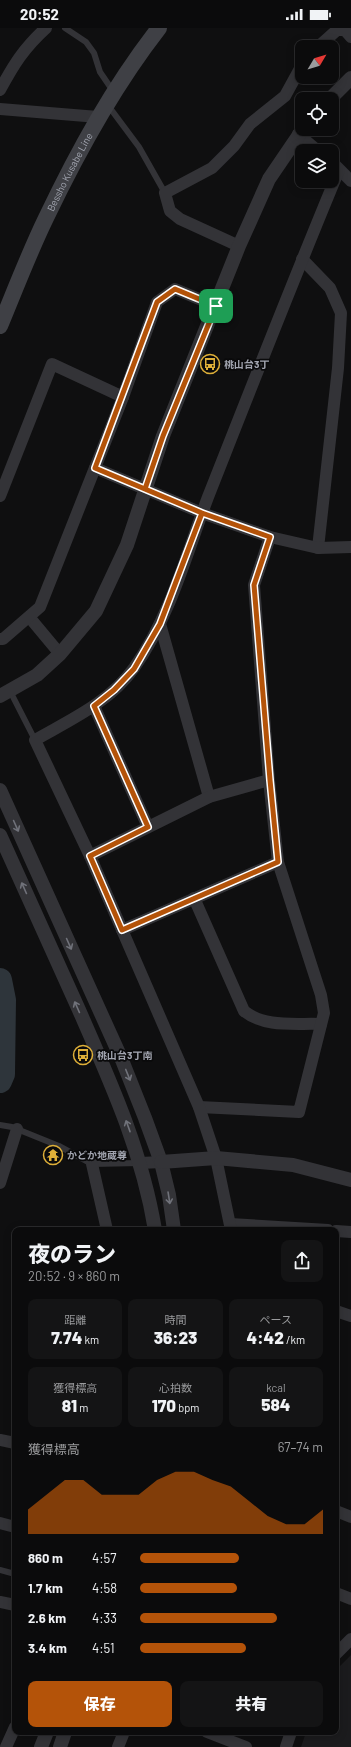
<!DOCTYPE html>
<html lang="ja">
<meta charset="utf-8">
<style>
body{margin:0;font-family:Barlow,"Noto Sans JP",sans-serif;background:#141415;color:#f1f3f6;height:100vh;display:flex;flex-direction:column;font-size:15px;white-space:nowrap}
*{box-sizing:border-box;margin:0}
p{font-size:13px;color:#9a9b9d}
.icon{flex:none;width:22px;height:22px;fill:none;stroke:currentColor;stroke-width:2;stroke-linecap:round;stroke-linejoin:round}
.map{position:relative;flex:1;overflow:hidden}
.side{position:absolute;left:12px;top:1199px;width:327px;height:508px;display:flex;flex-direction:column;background:#0b0b0c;border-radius:8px;box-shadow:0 2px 10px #0003,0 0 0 1px #2b2b2d}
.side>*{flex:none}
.needle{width:26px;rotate:52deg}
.controls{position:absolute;left:295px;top:12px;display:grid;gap:8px}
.controls a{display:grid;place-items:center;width:44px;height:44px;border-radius:8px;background:#0b0b0c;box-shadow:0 2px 10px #0003,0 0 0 1px #2b2b2d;font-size:20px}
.pin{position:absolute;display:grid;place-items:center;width:34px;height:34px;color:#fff;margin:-17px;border-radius:8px;box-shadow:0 2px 6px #0006}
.round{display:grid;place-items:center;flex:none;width:42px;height:42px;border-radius:8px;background:#141415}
.head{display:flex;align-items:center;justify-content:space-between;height:68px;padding:0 16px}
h1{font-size:22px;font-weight:800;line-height:30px}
.metrics{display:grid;grid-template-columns:repeat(3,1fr);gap:6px;height:68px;padding:4px 16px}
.metrics div{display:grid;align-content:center;border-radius:8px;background:#141415;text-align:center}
.metrics b{font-size:17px;font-weight:800}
.metrics small{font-size:11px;font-weight:400}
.metrics p{font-size:11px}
.chart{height:112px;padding:8px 16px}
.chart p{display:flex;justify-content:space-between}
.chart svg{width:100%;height:72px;margin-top:4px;fill:#b45309;opacity:.7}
.cta{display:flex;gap:8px;margin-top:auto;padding:8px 16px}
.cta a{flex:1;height:46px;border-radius:8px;background:#b45309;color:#fff;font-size:16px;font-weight:800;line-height:46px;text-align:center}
.cta a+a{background:#141415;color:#f1f3f6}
ul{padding:0 16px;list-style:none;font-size:13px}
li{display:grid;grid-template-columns:64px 48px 1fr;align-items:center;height:30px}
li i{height:10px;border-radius:5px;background:#b45309}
.status{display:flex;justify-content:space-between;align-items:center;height:28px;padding:0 20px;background:#0b0b0c;direction:ltr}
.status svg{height:11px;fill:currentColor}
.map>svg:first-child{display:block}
.built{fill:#1b1b1d}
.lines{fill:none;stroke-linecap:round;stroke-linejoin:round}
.river{stroke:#2e353b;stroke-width:24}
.service{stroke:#333337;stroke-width:6}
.minor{stroke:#333337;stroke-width:12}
.tertiary{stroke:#333337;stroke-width:14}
.secondary{stroke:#3f4045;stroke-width:16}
.oneway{stroke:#70727a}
.route-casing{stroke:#fff;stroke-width:8}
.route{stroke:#b45309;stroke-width:5}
.labels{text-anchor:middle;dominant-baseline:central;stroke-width:3.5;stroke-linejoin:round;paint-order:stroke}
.street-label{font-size:10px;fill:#a2a5b0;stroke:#0a0a0b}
.poi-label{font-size:10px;font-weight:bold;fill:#a2a5b0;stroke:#0a0a0b;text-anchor:start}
</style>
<div class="status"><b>20:52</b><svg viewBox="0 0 49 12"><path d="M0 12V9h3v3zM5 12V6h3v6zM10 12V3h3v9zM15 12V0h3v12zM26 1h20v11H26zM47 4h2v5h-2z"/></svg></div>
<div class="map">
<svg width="351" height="1719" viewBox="0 0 351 1719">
<rect width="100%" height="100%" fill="#0f0f10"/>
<polygon class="built" points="351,1627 351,1719 301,1719 306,1704 336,1704 336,1642"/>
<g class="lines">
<polyline class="river" points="0,952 4,972 3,1046 0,1053"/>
<g class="service">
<polyline points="65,0 86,14 94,25 100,44 113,63"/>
<polyline points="107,76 139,119 165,165"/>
<polyline points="10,663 35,712"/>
<polyline points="0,1097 12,1099 59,1118 92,1136 140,1135"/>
<polyline points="0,1542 15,1546"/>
</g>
<g class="minor">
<polyline points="318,19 337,2 345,2 351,9"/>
<path d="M0,62c14,-26 24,-42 46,-62"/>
<polyline points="0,81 98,89"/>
<polyline points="298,106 318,123"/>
<polyline points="332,134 351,153"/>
<polyline points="239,218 180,191 170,183 165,165 212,140 234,118 250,96 285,68 302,37"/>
<polyline points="302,231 330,260 341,285 338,340 318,520"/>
<polyline points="95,440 202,485 270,509 318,520 351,519"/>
<polyline points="0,468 52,336 123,369"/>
<polyline points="30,590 60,626"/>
<polyline points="160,596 209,769"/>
<polyline points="0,611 3,611 40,579 123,369 157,274 175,261 216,278"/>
<polyline points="94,678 148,799"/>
<polyline points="90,828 209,769 269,752"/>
<path d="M194,870l50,113c21,17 51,12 77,13"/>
<polyline points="122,902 278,834"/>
<polyline points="199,1079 299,1084 324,985 321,967 278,834 269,752 254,557 270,509"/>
<polyline points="141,1135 161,1134"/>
<polyline points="92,1136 107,1202"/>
<polyline points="0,1155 17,1101"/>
<polyline points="230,1196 328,1202"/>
<path d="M231,1202l-15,-72 -17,-51 -109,-251 -55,-116c35,-20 75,-38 99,-72 36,-51 52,-113 74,-171 43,-109 86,-219 131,-327"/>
<polyline points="336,1203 351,1204"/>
<polyline points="336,1283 351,1288"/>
<polyline points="0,1412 15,1415"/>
<polyline points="336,1483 351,1489"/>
<polyline points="0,1495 15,1499"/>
<polyline points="336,1565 351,1571"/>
<polyline points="0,1574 15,1577"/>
<polyline points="336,1626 351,1611"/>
<polyline points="207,1704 246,1719"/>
<polyline points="6,1719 15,1699"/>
<polyline points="118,1719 124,1704"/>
<polyline points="286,1719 291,1704"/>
</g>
<g class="tertiary">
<polyline points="330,71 351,50"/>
<polyline points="0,668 37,647 60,626 96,583 127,517 163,408 239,218 269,151 303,101"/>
<polyline points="0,762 122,1032 145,1090 161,1134 169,1167 174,1202"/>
<path d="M0,807c26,58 52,116 79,175 32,73 63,141 76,220"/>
<polyline points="161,1134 216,1130 293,1137 351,1152"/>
<polyline points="41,1719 47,1704"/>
<polyline points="60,1719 65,1704"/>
</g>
<path class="secondary" id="s1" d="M0,298c15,-36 29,-73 46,-108 32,-67 67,-131 113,-190"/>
</g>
<defs><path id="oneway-shaft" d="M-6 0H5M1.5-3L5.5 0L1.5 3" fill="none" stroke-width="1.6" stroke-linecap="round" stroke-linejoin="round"/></defs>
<g class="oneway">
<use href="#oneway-shaft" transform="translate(16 798) rotate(66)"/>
<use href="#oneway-shaft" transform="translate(24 860) rotate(-114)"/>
<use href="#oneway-shaft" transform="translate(69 916) rotate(66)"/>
<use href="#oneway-shaft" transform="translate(77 979) rotate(-114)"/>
<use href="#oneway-shaft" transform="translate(128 1047) rotate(68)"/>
<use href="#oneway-shaft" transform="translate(128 1098) rotate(-110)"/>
<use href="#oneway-shaft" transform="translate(169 1170) rotate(81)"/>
</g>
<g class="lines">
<g class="route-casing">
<polyline id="route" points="216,278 163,408 145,461 202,485 160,596 134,641 114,662 94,678 148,799 90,828 122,902 278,834 270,752 254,557 270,509 202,485 95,440 157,274 175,261 216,278"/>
</g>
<use href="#route" class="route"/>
</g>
<defs>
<g id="bus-ring" transform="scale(1)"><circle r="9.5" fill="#0a0a0b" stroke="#deaf39" stroke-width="1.5"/><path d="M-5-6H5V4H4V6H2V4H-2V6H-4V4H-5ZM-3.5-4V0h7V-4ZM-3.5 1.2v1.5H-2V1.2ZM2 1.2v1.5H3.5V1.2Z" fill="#deaf39"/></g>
<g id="temple-ring" transform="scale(1)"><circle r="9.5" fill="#0a0a0b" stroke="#deaf39" stroke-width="1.5"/><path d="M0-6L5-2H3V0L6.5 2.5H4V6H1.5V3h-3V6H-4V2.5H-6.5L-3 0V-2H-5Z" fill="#deaf39"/></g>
</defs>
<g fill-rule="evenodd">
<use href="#bus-ring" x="210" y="336"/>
<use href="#bus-ring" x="83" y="1027"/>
<use href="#temple-ring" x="53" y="1127"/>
</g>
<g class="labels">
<g class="street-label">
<text stroke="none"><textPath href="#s1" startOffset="169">Bessho Kusabe Line</textPath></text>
</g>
<g class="poi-label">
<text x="224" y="336">桃山台3丁</text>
<text x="97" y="1027">桃山台3丁南</text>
<text x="67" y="1127">かどか地蔵尊</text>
</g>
</g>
</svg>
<div class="controls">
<a><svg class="needle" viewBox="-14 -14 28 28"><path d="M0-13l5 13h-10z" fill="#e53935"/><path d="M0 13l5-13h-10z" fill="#9a9b9d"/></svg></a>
<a><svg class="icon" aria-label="locate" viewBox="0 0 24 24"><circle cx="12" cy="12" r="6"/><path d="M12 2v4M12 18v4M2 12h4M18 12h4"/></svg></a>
<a><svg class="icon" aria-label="layers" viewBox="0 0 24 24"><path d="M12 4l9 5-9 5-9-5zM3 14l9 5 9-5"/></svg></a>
</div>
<div class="pin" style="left:216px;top:278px;background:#1e9e55"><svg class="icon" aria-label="arrive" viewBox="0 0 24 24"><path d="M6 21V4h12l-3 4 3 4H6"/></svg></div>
<section class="side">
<div class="head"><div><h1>夜のラン</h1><p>20:52 · 9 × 860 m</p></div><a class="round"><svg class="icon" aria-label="share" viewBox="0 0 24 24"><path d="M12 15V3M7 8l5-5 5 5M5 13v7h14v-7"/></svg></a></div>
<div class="metrics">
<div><p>距離</p><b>7.74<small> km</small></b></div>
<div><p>時間</p><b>36:23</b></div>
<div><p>ペース</p><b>4:42<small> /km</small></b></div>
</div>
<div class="metrics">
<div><p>獲得標高</p><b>81<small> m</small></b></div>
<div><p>心拍数</p><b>170<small> bpm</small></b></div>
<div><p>kcal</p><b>584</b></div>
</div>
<div class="chart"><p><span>獲得標高</span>67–74 m</p>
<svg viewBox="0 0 160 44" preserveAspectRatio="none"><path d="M0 44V29L10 20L20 11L30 11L40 20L50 20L60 20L70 11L80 6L90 6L100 11L110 15L120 24L130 33L140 38L150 38L160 29V44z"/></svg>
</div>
<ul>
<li><b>860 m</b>4:57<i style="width:54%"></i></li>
<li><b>1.7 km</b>4:58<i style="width:53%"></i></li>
<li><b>2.6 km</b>4:33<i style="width:75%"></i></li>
<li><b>3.4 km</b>4:51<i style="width:58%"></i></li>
</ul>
<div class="cta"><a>保存</a><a>共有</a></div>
</section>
</div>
